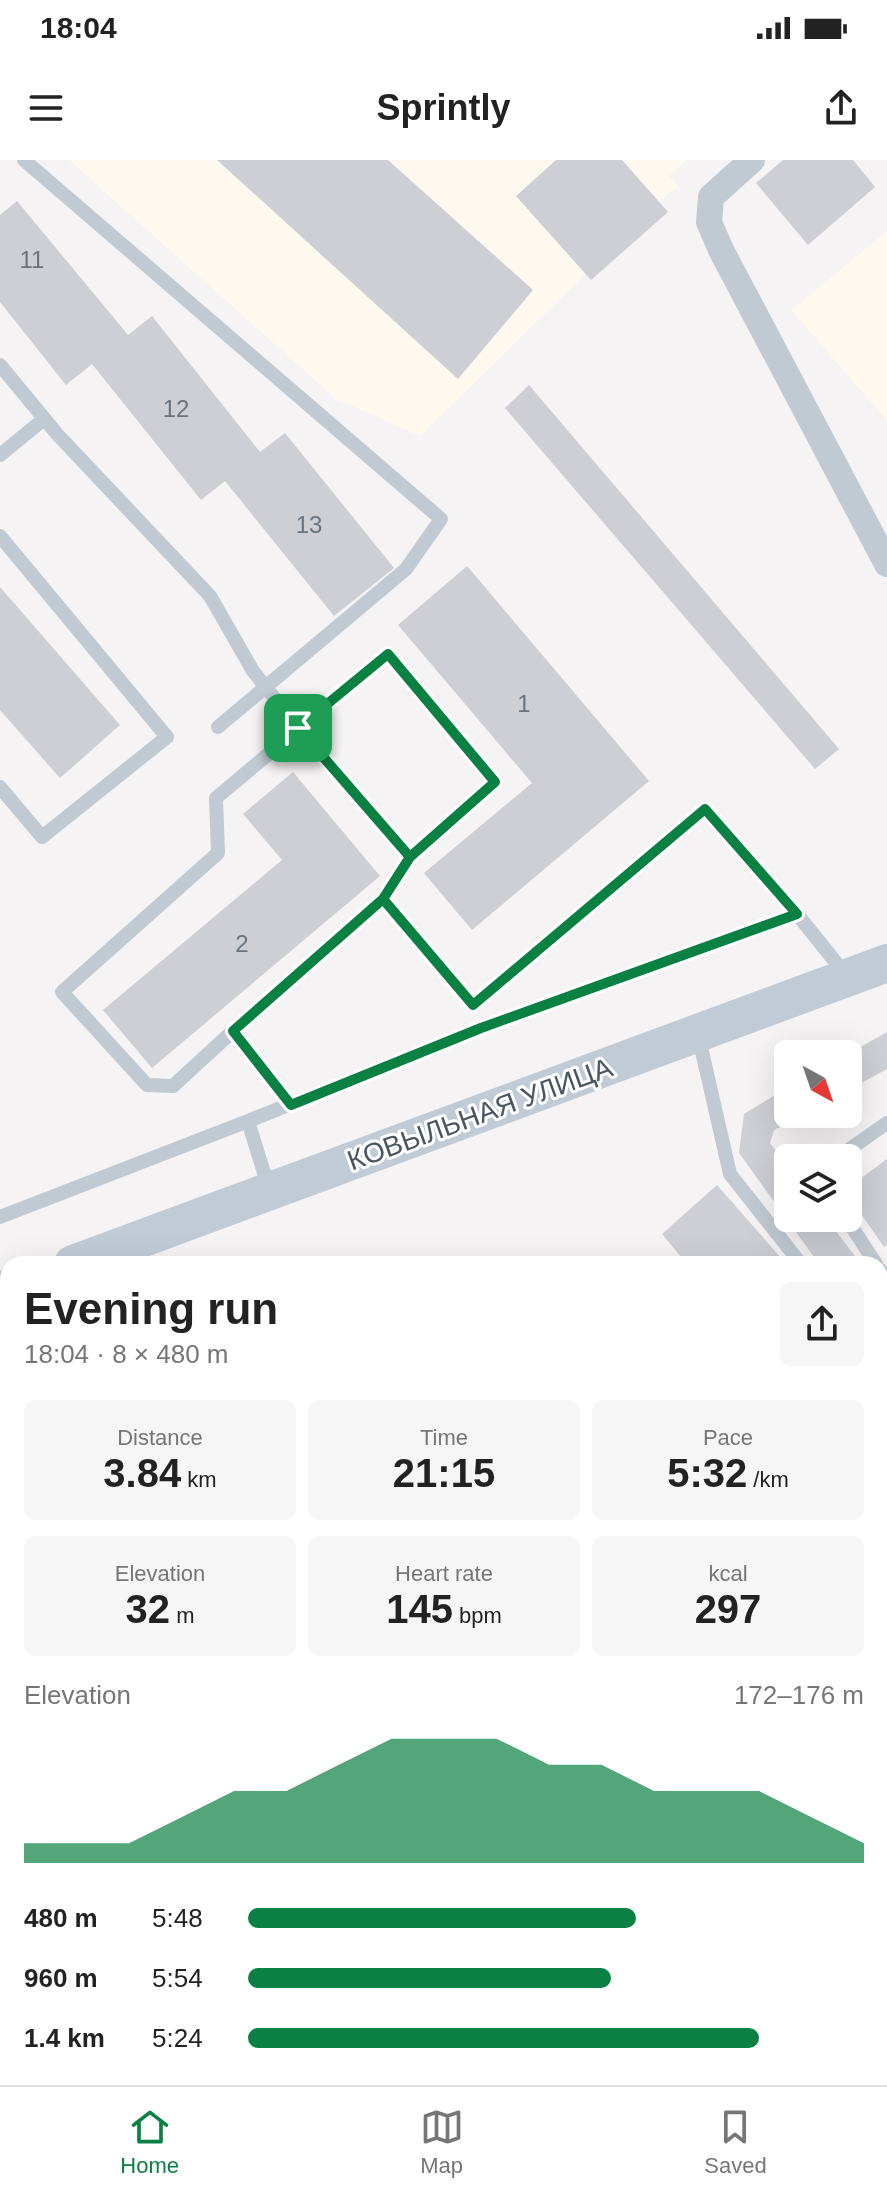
<!DOCTYPE html>
<meta charset="utf-8">
<style>
body{margin:0;font-family:Arial,sans-serif;background:#f6f6f6;color:#222;height:100vh;display:flex;flex-direction:column;font-size:30px;white-space:nowrap}
*{box-sizing:border-box;margin:0}
p{font-size:26px;color:#767676}
.icon{flex:none;width:44px;height:44px;fill:none;stroke:currentColor;stroke-width:2;stroke-linecap:round;stroke-linejoin:round}
.map{position:relative;flex:1;overflow:hidden}
.details{position:absolute;left:0px;top:1096px;width:888px;height:830px;display:flex;flex-direction:column;background:#fff;border-radius:24px 24px 0 0;box-shadow:0 8px 32px #0002}
.details>*{flex:none}
.needle{width:52px;rotate:140deg}
.buttons{position:absolute;left:774px;top:880px;display:grid;gap:16px}
.buttons a{display:grid;place-items:center;width:88px;height:88px;border-radius:12px;background:#fff;box-shadow:0 8px 32px #0002;font-size:40px}
.pin{position:absolute;display:grid;place-items:center;width:68px;height:68px;color:#fff;margin:-34px;border-radius:16px;box-shadow:0 4px 12px #0006}
.round{display:grid;place-items:center;flex:none;width:84px;height:84px;border-radius:12px;background:#f6f6f6}
.headline{display:flex;align-items:center;justify-content:space-between;height:136px;padding:0 24px}
h1{font-size:44px;font-weight:700;line-height:60px}
.stats{display:grid;grid-template-columns:repeat(3,1fr);gap:12px;height:136px;padding:8px 24px}
.stats div{display:grid;align-content:center;border-radius:12px;background:#f6f6f6;text-align:center}
.stats b{font-size:40px;font-weight:700}
.stats small{font-size:22px;font-weight:400}
.stats p{font-size:22px}
.chart{height:224px;padding:16px 24px}
.chart p{display:flex;justify-content:space-between}
.chart svg{width:100%;height:144px;margin-top:8px;fill:#0b8043;opacity:.7}
ul{padding:0 24px;list-style:none;font-size:26px}
li{display:grid;grid-template-columns:128px 96px 1fr;align-items:center;height:60px}
li i{height:20px;border-radius:10px;background:#0b8043}
.status{display:flex;justify-content:space-between;align-items:center;height:56px;padding:0 40px;background:#fff;direction:ltr}
.status svg{height:22px;fill:currentColor}
header{display:flex;justify-content:space-between;align-items:center;height:104px;padding:0 24px;background:#fff;font-size:36px;font-weight:700}
.tabs{display:flex;justify-content:space-around;align-items:center;height:112px;border-top:2px solid #e0e0e0;background:#fff;font-size:22px;color:#767676}
.tabs a{display:grid;justify-items:center;gap:4px}
.tabs .on{color:#0b8043}
.map>svg:first-child{display:block}
.commercial{fill:#fdf9ef}
.building{fill:#cdcfd5}
.lines{fill:none;stroke-linecap:round;stroke-linejoin:round}
.lane{stroke:#c1cad2;stroke-width:14}
.street{stroke:#c1cad2;stroke-width:26}
.secondary{stroke:#c1cbd6;stroke-width:38}
.route-casing{stroke:#fff;stroke-width:16}
.route{stroke:#0b8043;stroke-width:10}
.labels{text-anchor:middle;dominant-baseline:central;stroke-width:6;stroke-linejoin:round;paint-order:stroke}
.number-label{font-size:24px;fill:#6b747e}
.street-label{font-size:28px;fill:#4a5661;stroke:#fff}
</style>
<div class="status"><b>18:04</b><svg viewBox="0 0 49 12"><path d="M0 12V9h3v3zM5 12V6h3v6zM10 12V3h3v9zM15 12V0h3v12zM26 1h20v11H26zM47 4h2v5h-2z"/></svg></div>
<header><svg class="icon" aria-label="menu" viewBox="0 0 24 24"><path d="M4 6h16M4 12h16M4 18h16"/></svg>Sprintly<svg class="icon" aria-label="share" viewBox="0 0 24 24"><path d="M12 15V3M7 8l5-5 5 5M5 13v7h14v-7"/></svg></header>
<div class="map">
<svg width="887" height="1925" viewBox="0 0 887 1925">
<rect width="100%" height="100%" fill="#f5f3f3"/>
<g class="commercial">
<polygon points="69,0 687,0 669,16 679,27 670,32 420,276 336,239"/>
<polygon points="887,71 887,261 791,150"/>
</g>
<g class="building">
<polygon points="217,0 388,0 533,130 458,219"/>
<polygon points="556,0 622,0 668,52 591,120 516,36"/>
<polygon points="783,0 853,0 875,27 808,85 756,23"/>
<polygon points="17,41 128,175 152,156 260,292 285,273 394,408 334,456 225,321 201,340 92,204 66,225 0,142 0,55"/>
<polygon points="529,225 839,589 815,609 505,248"/>
<polygon points="467,406 649,621 472,770 424,713 532,623 398,465"/>
<polygon points="0,427 120,565 60,618 0,550"/>
<polygon points="293,612 380,716 152,908 103,850 282,700 243,654"/>
<polygon points="887,872 887,909 848,930 848,894"/>
<polygon points="788,927 788,954 804,954 774,970 770,983 788,1007 788,1058 826,1058 861,1104 819,1104 739,993 744,954"/>
<polygon points="887,999 887,1085 884,1087 848,1035 848,1028"/>
<polygon points="717,1025 782,1099 775,1104 687,1104 662,1074"/>
<polygon points="880,1130 887,1139 887,1197 880,1188"/>
<polygon points="0,1258 8,1267 8,1312 0,1319"/>
<polygon points="880,1280 887,1289 887,1340 880,1331"/>
<polygon points="0,1390 8,1399 8,1459 0,1449"/>
<polygon points="205,1918 247,1918 238,1925 211,1925"/>
</g>
<g class="lines">
<g class="lane">
<polyline points="24,0 441,359 406,409 218,567"/>
<polyline points="0,205 57,274 210,436 253,511 298,568 410,697"/>
<polyline points="0,295 44,259"/>
<polyline points="0,376 167,577 42,677 0,627"/>
<polyline points="383,739 473,845 705,649 797,754"/>
<polyline points="233,871 383,739 410,697 495,622 388,494 216,638 218,693 62,832 147,925 173,926 233,871 291,945"/>
<polyline points="698,874 730,1014 801,1104"/>
<polyline points="837,998 887,963"/>
<polyline points="269,1029 248,961 481,868 797,754 846,815"/>
<polyline points="0,1057 248,961"/>
<polyline points="846,1058 876,1104"/>
<polyline points="880,1110 887,1119"/>
<polyline points="880,1257 887,1265"/>
<polyline points="0,1674 8,1667"/>
<polyline points="0,1693 8,1697"/>
<polyline points="197,1918 202,1925"/>
</g>
<polyline class="street" points="752,0 711,37 709,62 721,90 887,404"/>
<g class="secondary">
<polyline points="73,1104 887,803"/>
<polyline points="0,1131 8,1128"/>
</g>
</g>
<g class="lines">
<g class="route-casing">
<polyline id="route" points="298,568 410,697 383,739 233,871 291,945 481,868 797,754 705,649 473,845 383,739 410,697 495,622 388,494 298,568"/>
</g>
<use href="#route" class="route"/>
</g>
<g class="labels">
<g class="number-label">
<text x="32" y="99">11</text>
<text x="176" y="248">12</text>
<text x="309" y="364">13</text>
<text x="524" y="543">1</text>
<text x="242" y="783">2</text>
</g>
<g class="street-label">
<text transform="translate(480 954) rotate(-20)">КОВЫЛЬНАЯ УЛИЦА</text>
</g>
</g>
</svg>
<div class="buttons">
<a><svg class="needle" viewBox="-14 -14 28 28"><path d="M0-13l5 13h-10z" fill="#e53935"/><path d="M0 13l5-13h-10z" fill="#767676"/></svg></a>
<a><svg class="icon" aria-label="layers" viewBox="0 0 24 24"><path d="M12 4l9 5-9 5-9-5zM3 14l9 5 9-5"/></svg></a>
</div>
<div class="pin" style="left:298px;top:568px;background:#1e9e55"><svg class="icon" aria-label="arrive" viewBox="0 0 24 24"><path d="M6 21V4h12l-3 4 3 4H6"/></svg></div>
<section class="details">
<div class="headline"><div><h1>Evening run</h1><p>18:04 · 8 × 480 m</p></div><a class="round"><svg class="icon" aria-label="share" viewBox="0 0 24 24"><path d="M12 15V3M7 8l5-5 5 5M5 13v7h14v-7"/></svg></a></div>
<div class="stats">
<div><p>Distance</p><b>3.84<small> km</small></b></div>
<div><p>Time</p><b>21:15</b></div>
<div><p>Pace</p><b>5:32<small> /km</small></b></div>
</div>
<div class="stats">
<div><p>Elevation</p><b>32<small> m</small></b></div>
<div><p>Heart rate</p><b>145<small> bpm</small></b></div>
<div><p>kcal</p><b>297</b></div>
</div>
<div class="chart"><p><span>Elevation</span>172–176 m</p>
<svg viewBox="0 0 160 44" preserveAspectRatio="none"><path d="M0 44V38L10 38L20 38L30 30L40 22L50 22L60 14L70 6L80 6L90 6L100 14L110 14L120 22L130 22L140 22L150 30L160 38V44z"/></svg>
</div>
<ul>
<li><b>480 m</b>5:48<i style="width:63%"></i></li>
<li><b>960 m</b>5:54<i style="width:59%"></i></li>
<li><b>1.4 km</b>5:24<i style="width:83%"></i></li>
</ul>
</section>
</div>
<nav class="tabs">
<a class="on"><svg class="icon" aria-label="home" viewBox="0 0 24 24"><path d="M3 11l9-7 9 7M6 9v11h12V9"/></svg>Home</a>
<a><svg class="icon" aria-label="map" viewBox="0 0 24 24"><path d="M3 6l6-2 6 2 6-2v14l-6 2-6-2-6 2zM9 4v14M15 6v14"/></svg>Map</a>
<a><svg class="icon" aria-label="saved" viewBox="0 0 24 24"><path d="M7 4h10v16l-5-4-5 4z"/></svg>Saved</a>
</nav>
